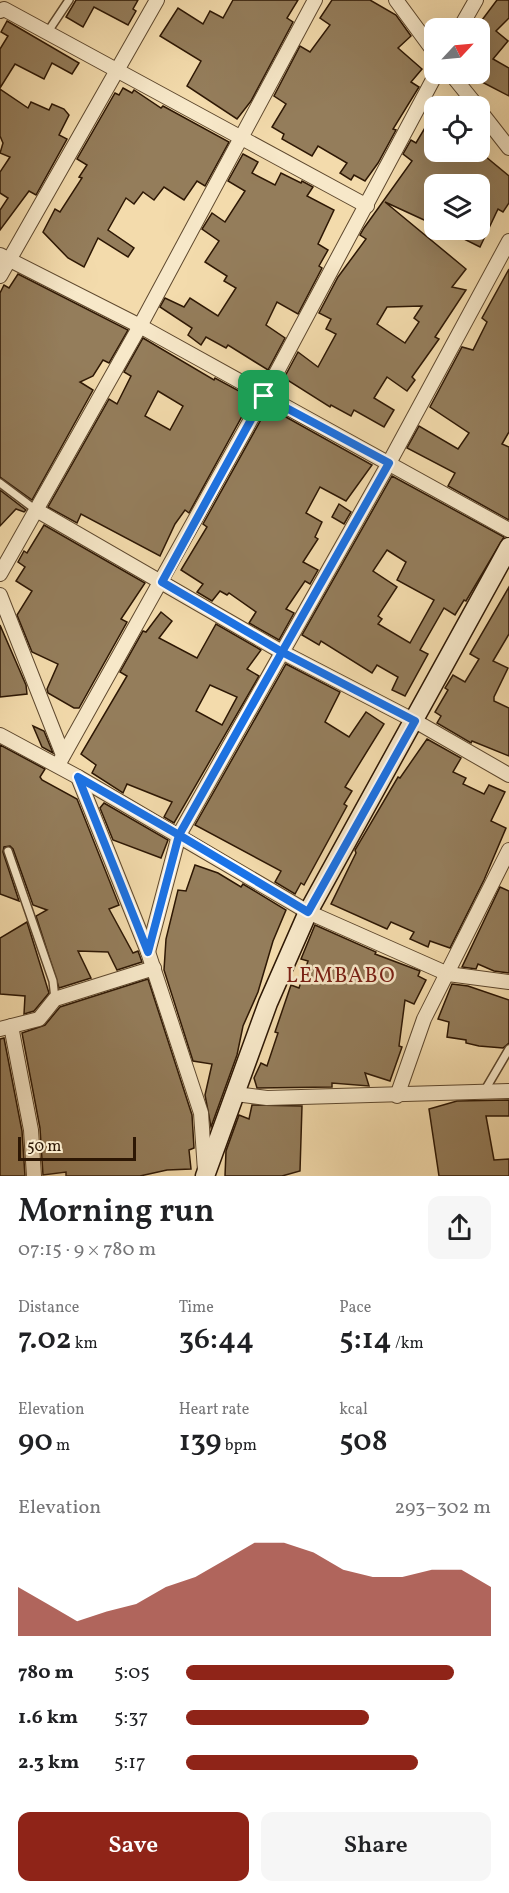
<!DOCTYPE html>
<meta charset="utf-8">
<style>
body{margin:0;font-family:Vollkorn,serif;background:#f6f6f6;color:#202124;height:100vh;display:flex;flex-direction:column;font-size:22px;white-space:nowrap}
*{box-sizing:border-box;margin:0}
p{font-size:20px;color:#757577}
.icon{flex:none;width:33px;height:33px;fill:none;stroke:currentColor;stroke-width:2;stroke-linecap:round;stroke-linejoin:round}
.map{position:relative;height:1176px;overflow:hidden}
.sheet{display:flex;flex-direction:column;background:#fff;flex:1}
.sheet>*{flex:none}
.needle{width:39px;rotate:64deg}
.tools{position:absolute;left:424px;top:18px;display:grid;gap:12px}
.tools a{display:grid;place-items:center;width:66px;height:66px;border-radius:12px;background:#fff;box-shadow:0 6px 24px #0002;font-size:30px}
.scale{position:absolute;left:18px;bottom:15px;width:118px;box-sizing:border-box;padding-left:6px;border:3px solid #2d1704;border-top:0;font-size:16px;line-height:21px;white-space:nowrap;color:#2d1704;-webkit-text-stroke:4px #f7e8c9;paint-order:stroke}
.pin{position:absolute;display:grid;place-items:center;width:51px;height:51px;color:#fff;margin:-26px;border-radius:12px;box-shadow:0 3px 9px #0006}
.round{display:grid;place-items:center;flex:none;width:63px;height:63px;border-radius:12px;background:#f6f6f6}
.summary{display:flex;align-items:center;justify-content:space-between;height:102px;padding:0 18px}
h1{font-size:33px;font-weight:600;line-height:45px}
.stats{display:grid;grid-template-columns:repeat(3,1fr);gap:9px;height:102px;padding:6px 18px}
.stats div{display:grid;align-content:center}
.stats b{font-size:30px;font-weight:600}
.stats small{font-size:16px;font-weight:400}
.stats p{font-size:16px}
.chart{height:168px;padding:12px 18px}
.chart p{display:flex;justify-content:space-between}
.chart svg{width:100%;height:108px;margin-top:6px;fill:#8f2418;opacity:.7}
.action{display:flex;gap:12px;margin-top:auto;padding:12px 18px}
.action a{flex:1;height:69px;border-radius:12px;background:#8f2418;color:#fff;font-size:24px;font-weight:600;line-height:69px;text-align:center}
.action a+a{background:#f6f6f6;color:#202124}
ul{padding:0 18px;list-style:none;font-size:20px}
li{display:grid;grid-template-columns:96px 72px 1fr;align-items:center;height:45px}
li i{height:15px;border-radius:8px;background:#8f2418}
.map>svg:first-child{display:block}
.building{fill:#947d5b;stroke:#2d1704;stroke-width:1.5;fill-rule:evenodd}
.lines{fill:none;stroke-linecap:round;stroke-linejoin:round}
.lane-casing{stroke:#5e482e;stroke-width:10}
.street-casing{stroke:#5e482e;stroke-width:16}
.secondary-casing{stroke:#2d1704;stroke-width:21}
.lane{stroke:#f7e8c9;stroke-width:7}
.street{stroke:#f7e8c9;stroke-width:14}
.secondary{stroke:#f7e8c9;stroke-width:18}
.route-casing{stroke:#fff;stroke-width:12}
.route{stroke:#1a73e8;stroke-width:8}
.labels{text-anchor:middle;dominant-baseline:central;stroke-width:5;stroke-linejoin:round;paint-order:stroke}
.quarter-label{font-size:21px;letter-spacing:1.5px;fill:#7a1f14;stroke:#f7e8c9}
</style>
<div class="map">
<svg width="509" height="1176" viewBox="0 0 509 1176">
<rect width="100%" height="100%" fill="#f3dbac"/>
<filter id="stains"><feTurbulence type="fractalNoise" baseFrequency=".00333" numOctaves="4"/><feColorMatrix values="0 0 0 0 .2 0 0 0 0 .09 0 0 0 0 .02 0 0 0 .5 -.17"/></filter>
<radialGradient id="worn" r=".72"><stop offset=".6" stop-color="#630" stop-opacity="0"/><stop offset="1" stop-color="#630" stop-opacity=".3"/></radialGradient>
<g class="building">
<polygon points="76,0 138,0 133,9 136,11 128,25 94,7 83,27 66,17"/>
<polygon points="233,0 298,0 287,18 293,22 251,101 237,119 187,86 201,61 160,36 178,8 203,24 210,11 223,18"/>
<polygon points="332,0 370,0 396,15 411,36 398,48 422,69 411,82 419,87 393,129 396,130 378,163 365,181 354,175 351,180 340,173 347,163 318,146 312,156 282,139 284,134 272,127 286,104 274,96 300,46 310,52 330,25 320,18"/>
<polygon points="497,0 509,0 509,18 496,31 508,41 493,59 509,68 509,96 480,81 480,28 476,28"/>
<polygon points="7,21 79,63 72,74 52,63 44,79 15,64 0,88 0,49 8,36 1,32"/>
<polygon points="123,88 132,93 134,90 161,108 163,106 229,142 205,186 197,181 184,200 164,187 154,200 143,192 134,204 126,198 108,230 134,248 128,257 98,238 84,267 68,258 43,232 55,209 60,212 82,178 79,177 87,165 77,159 115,93 119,95"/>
<polygon points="0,89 28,108 31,102 49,110 52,104 64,109 69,115 59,135 67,139 36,195 29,191 0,230 0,210 8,198 0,193 0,172 10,157 0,153 3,143 0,136"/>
<path d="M435,111v41h21l11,6 3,-6h10l29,24v27l-6,9 -5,-3 -18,38 -34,-17h34v-46h-45v41l-50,-23 81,67 -14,18 14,3 -31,47 4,2 -27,38 3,3 -8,11 -20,-14 -13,21 20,12 -10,17 -30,-17 -3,6 -20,-11 -1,2 -44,-28 -3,1 15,-28 20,15 18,-33 -10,-5 5,-10 -12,-6 19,-36 28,-38 -6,-4 4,-7 48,-67 -9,-7 8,-14 5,3zM422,306l-8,12 5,4 -14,21 -28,-19 10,-17z"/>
<polygon points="243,154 258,162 252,173 275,185 281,173 301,183 302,181 313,187 307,196 334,210 318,244 328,250 319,266 322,268 298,314 277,302 266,325 285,338 268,370 228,345 226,348 206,337 201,345 188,335 192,328 160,307 165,298 184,307 190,298 218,316 236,288 224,281 227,276 205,262 219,241 202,229 212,213 225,222 245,191 228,181"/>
<polygon points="509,269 509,432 502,444 509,447 509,520 448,486 455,473 407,448 419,426 458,449 469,433 430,407 462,347 473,350 487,322 482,318"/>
<polygon points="18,274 128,330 109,363 103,360 93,376 80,382 93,390 32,500 0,477 0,293 4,285 9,288"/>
<path d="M143,338l71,42 1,-2 37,20 -63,115 -4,-3 -10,14 -15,32 -79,-42 -4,9 -29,-16 61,-108 8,5 14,-28 -7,-4zM158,391l25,15 -13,24 -25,-14z"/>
<polygon points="268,407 372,465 346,501 320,487 306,513 322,522 315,537 318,539 303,562 318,570 310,584 305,581 286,609 294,613 279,640 249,623 256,612 229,593 227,595 220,591 212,601 197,592 203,584 181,570 207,527 203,524"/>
<path d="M392,476l112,61 -38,64 -2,-1 -9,15 -11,-7 -24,42 8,4 -23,42 -13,-6 6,-13 -21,-12 -5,8 -51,-32 -2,4 -17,-10zM387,550l19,12 -9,18 37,20 -24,43 -32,-19 4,-5 -4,-3 19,-29 -24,-16z"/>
<polygon points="0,490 26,510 24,512 16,509 0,526"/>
<polygon points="339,504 351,512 344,524 332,517"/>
<polygon points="44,525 145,583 121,619 127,622 79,708 74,708 48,693 47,689 58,664 32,652 17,615 32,591 16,581 25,567 18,562 24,551 27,553"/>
<polygon points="509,587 509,634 493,661 508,668 494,697 494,701 509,708 509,756 472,741 471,743 437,723 441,716 435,712 448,690 445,688 453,675 465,682 479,659 470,654"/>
<path d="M161,612l11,9 -13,17 38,20 19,-34 45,26 -14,19 12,7 -85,147 -10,-6 8,-15 -45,-18 -4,9 -31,-20 4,-8 -15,-11 46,-78 -7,-4 23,-41 3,1zM210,685l27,12 -15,28 -26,-14z"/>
<polygon points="0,625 26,685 27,694 0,697"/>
<polygon points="286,664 340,692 325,722 349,737 366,712 384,724 345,787 352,791 344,804 347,806 304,885 301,883 295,894 275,882 281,871 195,825"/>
<polygon points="33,726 44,731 53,753 42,747"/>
<polygon points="427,739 461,758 453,772 466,778 463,784 484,794 489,785 505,792 491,821 506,828 484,880 450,948 430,941 428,947 410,939 414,932 391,922 387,929 331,904 356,853 355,850 398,777 400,778"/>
<polygon points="0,745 45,769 40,777 42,780 77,799 119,905 109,909 133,953 138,951 142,962 117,970 108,952 78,951 91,978 59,988 36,916 47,910 33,905 13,849 10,846 4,847 3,852 19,901 0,894"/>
<polygon points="104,803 168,840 161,858 113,840 100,808"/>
<polygon points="195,865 218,873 241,887 243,884 286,910 273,941 258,992 243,1026 237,1055 211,1127 205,1095 212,1064 193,1061 164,970 166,939 178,890 186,891"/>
<polygon points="500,887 509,891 509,973 494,971 478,964 476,969 462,967"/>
<polygon points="27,922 49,993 34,1011 24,1014 25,996 0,994 0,938"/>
<polygon points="315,925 376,952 375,954 420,971 418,976 426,980 414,1004 405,1000 399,1046 402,1047 390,1081 365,1073 369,1086 332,1083 332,1087 257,1088 254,1078 261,1063 267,1066 278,1033 275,1032 291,985 299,988 308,961 301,959"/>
<polygon points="148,979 192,1115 194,1148 189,1150 191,1169 167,1170 140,1176 66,1176 66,1172 43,1175 40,1128 22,1033 45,1025 60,1007"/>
<polygon points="452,984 468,986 509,1000 509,1043 503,1048 479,1046 466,1043 466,1040 447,1037 449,1022 438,1019"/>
<polygon points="4,1038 22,1131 25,1176 0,1176 0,1039"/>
<polygon points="509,1100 509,1116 486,1116 494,1160 509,1159 509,1176 439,1176 429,1109 457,1101"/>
<polygon points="252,1105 302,1106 300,1171 282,1176 225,1176 226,1151 239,1115 249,1119"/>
</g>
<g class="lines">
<g class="lane-casing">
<g id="lane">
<polyline points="47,33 69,0"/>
<polyline points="0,483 36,510"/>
<polyline points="8,851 53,981 55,999"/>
<polyline points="485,1090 509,1049"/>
</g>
</g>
<g class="street-casing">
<g id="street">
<polyline points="396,0 435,53"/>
<polyline points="0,11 4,9 367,206"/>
<polyline points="460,28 476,0"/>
<polyline points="451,74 477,106"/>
<polyline points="480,111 509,148"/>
<polyline points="0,255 140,326 509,530"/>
<polyline points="0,276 157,0"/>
<polyline points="38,511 282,652 415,721 509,775"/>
<polyline points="0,574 140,326 315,0"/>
<polyline points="0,595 63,755"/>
<polyline points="0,735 78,777 308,912 448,974 509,982"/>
<polyline points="58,765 264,396 436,74"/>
<polyline points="78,777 148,952 201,1113 205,1171"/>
<polyline points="148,952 179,835 389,463 509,241"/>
<polyline points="11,1026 31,1130 34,1176"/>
<polyline points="0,1029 39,1019 55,999 154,968"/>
<polyline points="236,1094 267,1098 509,1091"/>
<polyline points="397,1096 424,1019 509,850"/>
</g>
</g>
<g class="secondary-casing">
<polyline id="secondary" points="205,1176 268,1003 308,912 509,547"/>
</g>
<use href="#lane" class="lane"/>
<use href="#street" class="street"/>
<use href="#secondary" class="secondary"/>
</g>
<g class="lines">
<g class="route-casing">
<polyline id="route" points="264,396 162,582 282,652 179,835 78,777 148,952 179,835 308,912 415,721 282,652 389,463 264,396"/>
</g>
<use href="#route" class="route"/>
</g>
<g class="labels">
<g class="quarter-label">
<text x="341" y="976">LEMBABO</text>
</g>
</g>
<rect width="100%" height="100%" filter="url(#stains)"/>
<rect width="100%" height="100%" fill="url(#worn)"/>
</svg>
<div class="tools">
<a><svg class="needle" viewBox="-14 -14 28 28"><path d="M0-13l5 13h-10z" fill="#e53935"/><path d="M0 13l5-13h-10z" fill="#757577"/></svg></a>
<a><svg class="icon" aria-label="locate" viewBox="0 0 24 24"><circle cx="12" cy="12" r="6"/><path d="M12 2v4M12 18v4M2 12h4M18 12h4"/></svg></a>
<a><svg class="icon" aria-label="layers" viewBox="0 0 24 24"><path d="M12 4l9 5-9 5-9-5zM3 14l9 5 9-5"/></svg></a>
</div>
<div class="scale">50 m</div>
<div class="pin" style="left:264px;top:396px;background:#1e9e55"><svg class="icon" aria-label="arrive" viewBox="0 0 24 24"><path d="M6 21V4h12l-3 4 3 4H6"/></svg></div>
</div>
<section class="sheet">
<div class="summary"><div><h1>Morning run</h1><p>07:15 · 9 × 780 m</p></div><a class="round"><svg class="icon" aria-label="share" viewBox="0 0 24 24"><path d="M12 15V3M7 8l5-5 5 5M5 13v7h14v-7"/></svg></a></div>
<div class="stats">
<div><p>Distance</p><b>7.02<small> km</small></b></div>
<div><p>Time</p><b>36:44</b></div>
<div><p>Pace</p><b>5:14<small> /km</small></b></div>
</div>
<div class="stats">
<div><p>Elevation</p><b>90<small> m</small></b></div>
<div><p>Heart rate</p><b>139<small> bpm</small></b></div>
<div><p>kcal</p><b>508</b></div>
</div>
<div class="chart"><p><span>Elevation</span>293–302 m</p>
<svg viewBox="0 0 160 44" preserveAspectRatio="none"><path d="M0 44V24L10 31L20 38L30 34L40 31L50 24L60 20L70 13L80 6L90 6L100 10L110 17L120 20L130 20L140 17L150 17L160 24V44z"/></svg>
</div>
<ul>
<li><b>780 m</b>5:05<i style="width:88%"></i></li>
<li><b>1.6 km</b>5:37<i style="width:60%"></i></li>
<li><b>2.3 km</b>5:17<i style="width:76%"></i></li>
</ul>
<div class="action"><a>Save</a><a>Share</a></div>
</section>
